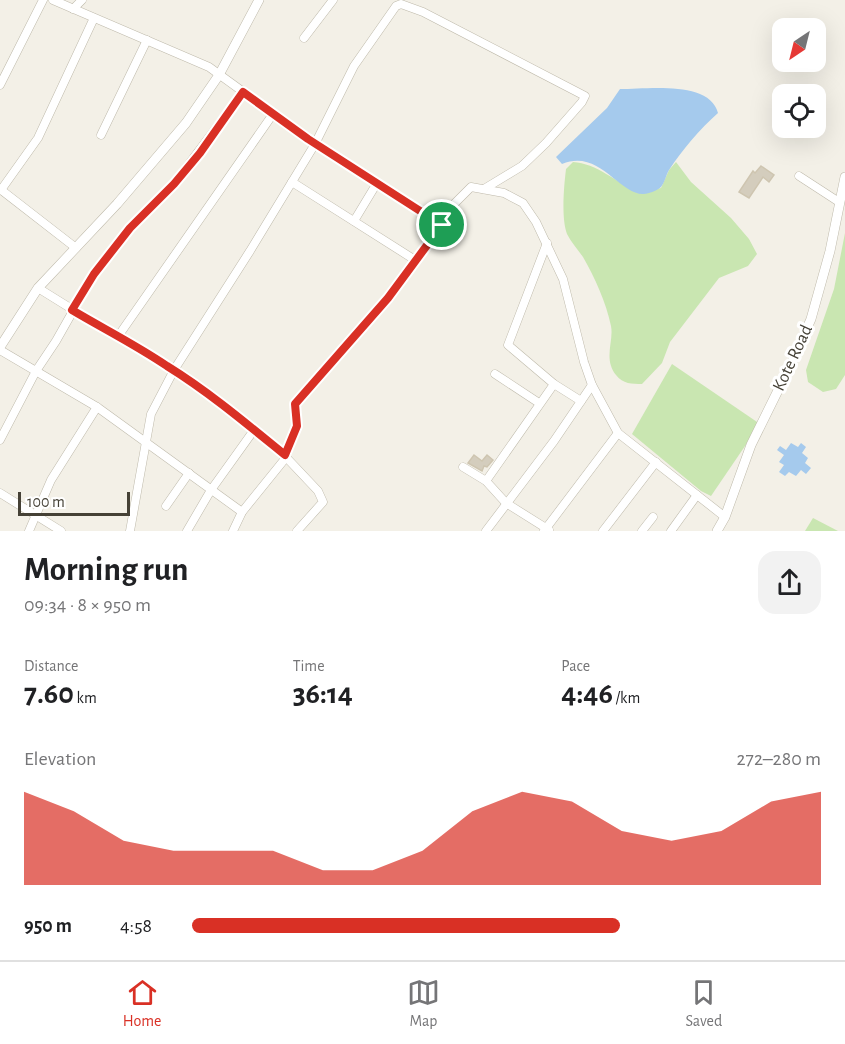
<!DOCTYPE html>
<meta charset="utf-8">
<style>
body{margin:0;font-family:"Alegreya Sans",sans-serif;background:#f2f2f2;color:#202124;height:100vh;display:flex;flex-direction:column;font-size:22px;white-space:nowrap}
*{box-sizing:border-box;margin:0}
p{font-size:20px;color:#757577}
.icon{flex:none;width:33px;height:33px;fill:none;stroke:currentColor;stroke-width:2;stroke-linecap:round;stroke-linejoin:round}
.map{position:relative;height:531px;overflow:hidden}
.drawer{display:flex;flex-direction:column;background:#fff;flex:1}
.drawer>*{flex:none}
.needle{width:39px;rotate:215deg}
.fabs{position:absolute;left:772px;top:18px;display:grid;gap:12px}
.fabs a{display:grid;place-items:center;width:54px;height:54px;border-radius:12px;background:#fff;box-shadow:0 6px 24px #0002;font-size:30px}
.scale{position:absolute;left:18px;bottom:15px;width:112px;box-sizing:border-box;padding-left:6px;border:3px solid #454136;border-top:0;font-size:16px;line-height:21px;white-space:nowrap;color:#454136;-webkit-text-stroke:4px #fff;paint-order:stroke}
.pin{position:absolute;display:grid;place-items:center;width:51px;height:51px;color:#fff;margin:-26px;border:3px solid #fff;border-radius:50%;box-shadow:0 2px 6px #0007}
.round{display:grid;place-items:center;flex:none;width:63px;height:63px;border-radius:18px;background:#f2f2f2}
.summary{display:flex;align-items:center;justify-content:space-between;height:102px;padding:0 24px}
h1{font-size:33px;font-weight:700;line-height:45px}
.figures{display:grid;grid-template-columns:repeat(3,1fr);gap:9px;height:102px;padding:6px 24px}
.figures div{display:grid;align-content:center}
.figures b{font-size:30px;font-weight:700}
.figures small{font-size:16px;font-weight:400}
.figures p{font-size:16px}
.chart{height:168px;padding:12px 24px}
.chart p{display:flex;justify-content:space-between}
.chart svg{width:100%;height:108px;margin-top:6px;fill:#d93025;opacity:.7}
ul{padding:0 24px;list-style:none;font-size:20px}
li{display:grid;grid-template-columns:96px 72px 1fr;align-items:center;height:45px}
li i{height:15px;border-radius:8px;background:#d93025}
.dock{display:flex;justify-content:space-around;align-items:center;height:84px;border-top:2px solid #e0e0e0;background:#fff;font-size:16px;color:#757577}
.dock a{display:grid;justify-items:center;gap:3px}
.dock .selected{color:#d93025}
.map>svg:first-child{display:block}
.green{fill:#c9e6b1}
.water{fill:#a5caed}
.building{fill:#d4cdbd;stroke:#cec5b0;stroke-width:1.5}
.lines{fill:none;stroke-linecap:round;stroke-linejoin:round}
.minor-casing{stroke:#beb9aa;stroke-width:9}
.tertiary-casing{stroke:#beb9aa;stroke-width:10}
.minor{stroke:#fff;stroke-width:8}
.tertiary{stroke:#fff;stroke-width:9}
.route-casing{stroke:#fff;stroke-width:12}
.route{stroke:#d93025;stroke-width:8}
.labels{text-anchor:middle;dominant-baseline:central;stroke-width:6;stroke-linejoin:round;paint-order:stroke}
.street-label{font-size:18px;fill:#454136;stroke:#fff}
</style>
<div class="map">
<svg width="845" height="531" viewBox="0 0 845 531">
<rect width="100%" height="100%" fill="#f3f0e7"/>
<g class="green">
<path d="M573,162c23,1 45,21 65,31l23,-5 8,-18 7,-8 15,20 40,36 18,21 8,15 -9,12 -29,12 -49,64 -8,21 -20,21c-10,0 -19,0 -26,-9 -13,-16 -2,-34 -5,-49 -5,-24 -16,-48 -28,-69 -5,-7 -12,-15 -16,-23 -6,-16 -3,-48 -1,-65z"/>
<polygon points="845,233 845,375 836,389 823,392 808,382 806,370 834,289"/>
<polygon points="672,364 760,424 711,496 701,491 632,434"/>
<polygon points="813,518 838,531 805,531"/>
</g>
<g class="water">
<path d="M620,89c27,0 90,-9 98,24 -18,16 -36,37 -49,57 -3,5 -4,12 -8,17 -2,2 -8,5 -12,6 -27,9 -47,-46 -87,-29l-6,-7 51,-49z"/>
<polygon points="791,443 798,447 801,443 806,447 802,453 808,458 805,463 811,468 806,474 801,470 796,476 789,472 785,476 779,472 784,465 779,462 784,455 777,450 780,446 786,450"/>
</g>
<g class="building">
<polygon points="761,166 774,175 769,182 763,177 749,198 739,192 753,171 755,173"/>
<polygon points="474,455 482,461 487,455 493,460 487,467 484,466 482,471 468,463"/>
</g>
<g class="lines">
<g class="minor-casing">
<g id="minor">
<polyline points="53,0 209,67 308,139 442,225"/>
<polyline points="73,9 82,0"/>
<polyline points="304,38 333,0"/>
<polyline points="0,85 43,0"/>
<polyline points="101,135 147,40"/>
<polyline points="799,176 839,202"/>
<polyline points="292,182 415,260"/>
<polyline points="0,189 76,248"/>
<polyline points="1,190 38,138 94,18"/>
<polyline points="354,221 377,183"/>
<polyline points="547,243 508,345 554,384 581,401"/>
<polyline points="38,288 96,324 119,335 213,397 284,455 318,491 323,502 297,531"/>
<polyline points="119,335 273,114"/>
<polyline points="0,350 97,407 242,512"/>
<polyline points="495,374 539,403"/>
<polyline points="0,440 36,371 56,341 94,274 130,228 174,184 243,92"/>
<polyline points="463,467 486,481 506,503 549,530"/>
<polyline points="486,481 554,384"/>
<polyline points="0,493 61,531"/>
<polyline points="166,506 189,473"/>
<polyline points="29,531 51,480 97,407"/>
<polyline points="130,531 151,414 174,370 250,251 315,144 354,66 396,6 401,4 423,12 585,96 582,102 546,143 522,166 484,189"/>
<polyline points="187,531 211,490 254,430"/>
<polyline points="233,531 242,512 284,460 285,451 298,426 295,404 388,298 442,225 452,206 471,187 504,193 523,203 536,222 563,279 584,362 592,385 618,433 725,517"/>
<polyline points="486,531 554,441 592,385"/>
<polyline points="544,531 618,433"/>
<polyline points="603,531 656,462"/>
<polyline points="642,531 653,517"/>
<polyline points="671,531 697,495"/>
</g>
</g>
<g class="tertiary-casing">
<g id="tertiary">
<polyline points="0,347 38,288 117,204 186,123 219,75 259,0"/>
<polyline points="717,531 725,517 751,445 792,362 811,319 830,251 845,177"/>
</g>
</g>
<use href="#minor" class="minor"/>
<use href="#tertiary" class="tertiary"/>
</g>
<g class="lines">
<g class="route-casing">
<path id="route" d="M243,92l65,47 134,86 -54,73 -93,106 2,22 -12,29c-38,-31 -76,-63 -118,-89 -31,-21 -63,-37 -95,-56l22,-36 36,-46 44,-44 26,-31z"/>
</g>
<use href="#route" class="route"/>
</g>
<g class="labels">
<g class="street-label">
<text transform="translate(793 358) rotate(-65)">Kote Road</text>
</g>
</g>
</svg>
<div class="fabs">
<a><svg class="needle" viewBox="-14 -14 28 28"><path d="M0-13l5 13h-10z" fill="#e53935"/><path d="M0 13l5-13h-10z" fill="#757577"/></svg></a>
<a><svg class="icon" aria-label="locate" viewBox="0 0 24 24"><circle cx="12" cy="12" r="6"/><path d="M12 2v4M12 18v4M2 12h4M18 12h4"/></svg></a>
</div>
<div class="scale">100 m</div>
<div class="pin" style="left:442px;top:225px;background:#1e9e55"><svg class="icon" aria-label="arrive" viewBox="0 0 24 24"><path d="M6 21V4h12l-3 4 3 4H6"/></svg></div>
</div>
<section class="drawer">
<div class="summary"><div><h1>Morning run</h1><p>09:34 · 8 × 950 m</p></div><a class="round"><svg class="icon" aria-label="share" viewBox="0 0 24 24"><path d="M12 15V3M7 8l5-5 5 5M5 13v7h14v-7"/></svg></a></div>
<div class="figures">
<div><p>Distance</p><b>7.60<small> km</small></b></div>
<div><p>Time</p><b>36:14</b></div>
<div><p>Pace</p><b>4:46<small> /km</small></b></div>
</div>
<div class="chart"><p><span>Elevation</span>272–280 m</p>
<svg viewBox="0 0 160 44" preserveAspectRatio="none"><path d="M0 44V6L10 14L20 26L30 30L40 30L50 30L60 38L70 38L80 30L90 14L100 6L110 10L120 22L130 26L140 22L150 10L160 6V44z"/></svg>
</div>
<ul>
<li><b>950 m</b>4:58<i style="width:68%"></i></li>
</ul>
</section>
<nav class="dock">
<a class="selected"><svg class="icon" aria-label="home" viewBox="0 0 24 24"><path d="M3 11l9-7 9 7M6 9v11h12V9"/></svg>Home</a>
<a><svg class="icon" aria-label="map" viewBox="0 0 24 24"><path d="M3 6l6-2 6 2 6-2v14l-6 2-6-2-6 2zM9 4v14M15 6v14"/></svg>Map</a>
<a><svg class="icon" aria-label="saved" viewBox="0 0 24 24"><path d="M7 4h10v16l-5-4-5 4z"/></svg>Saved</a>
</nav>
